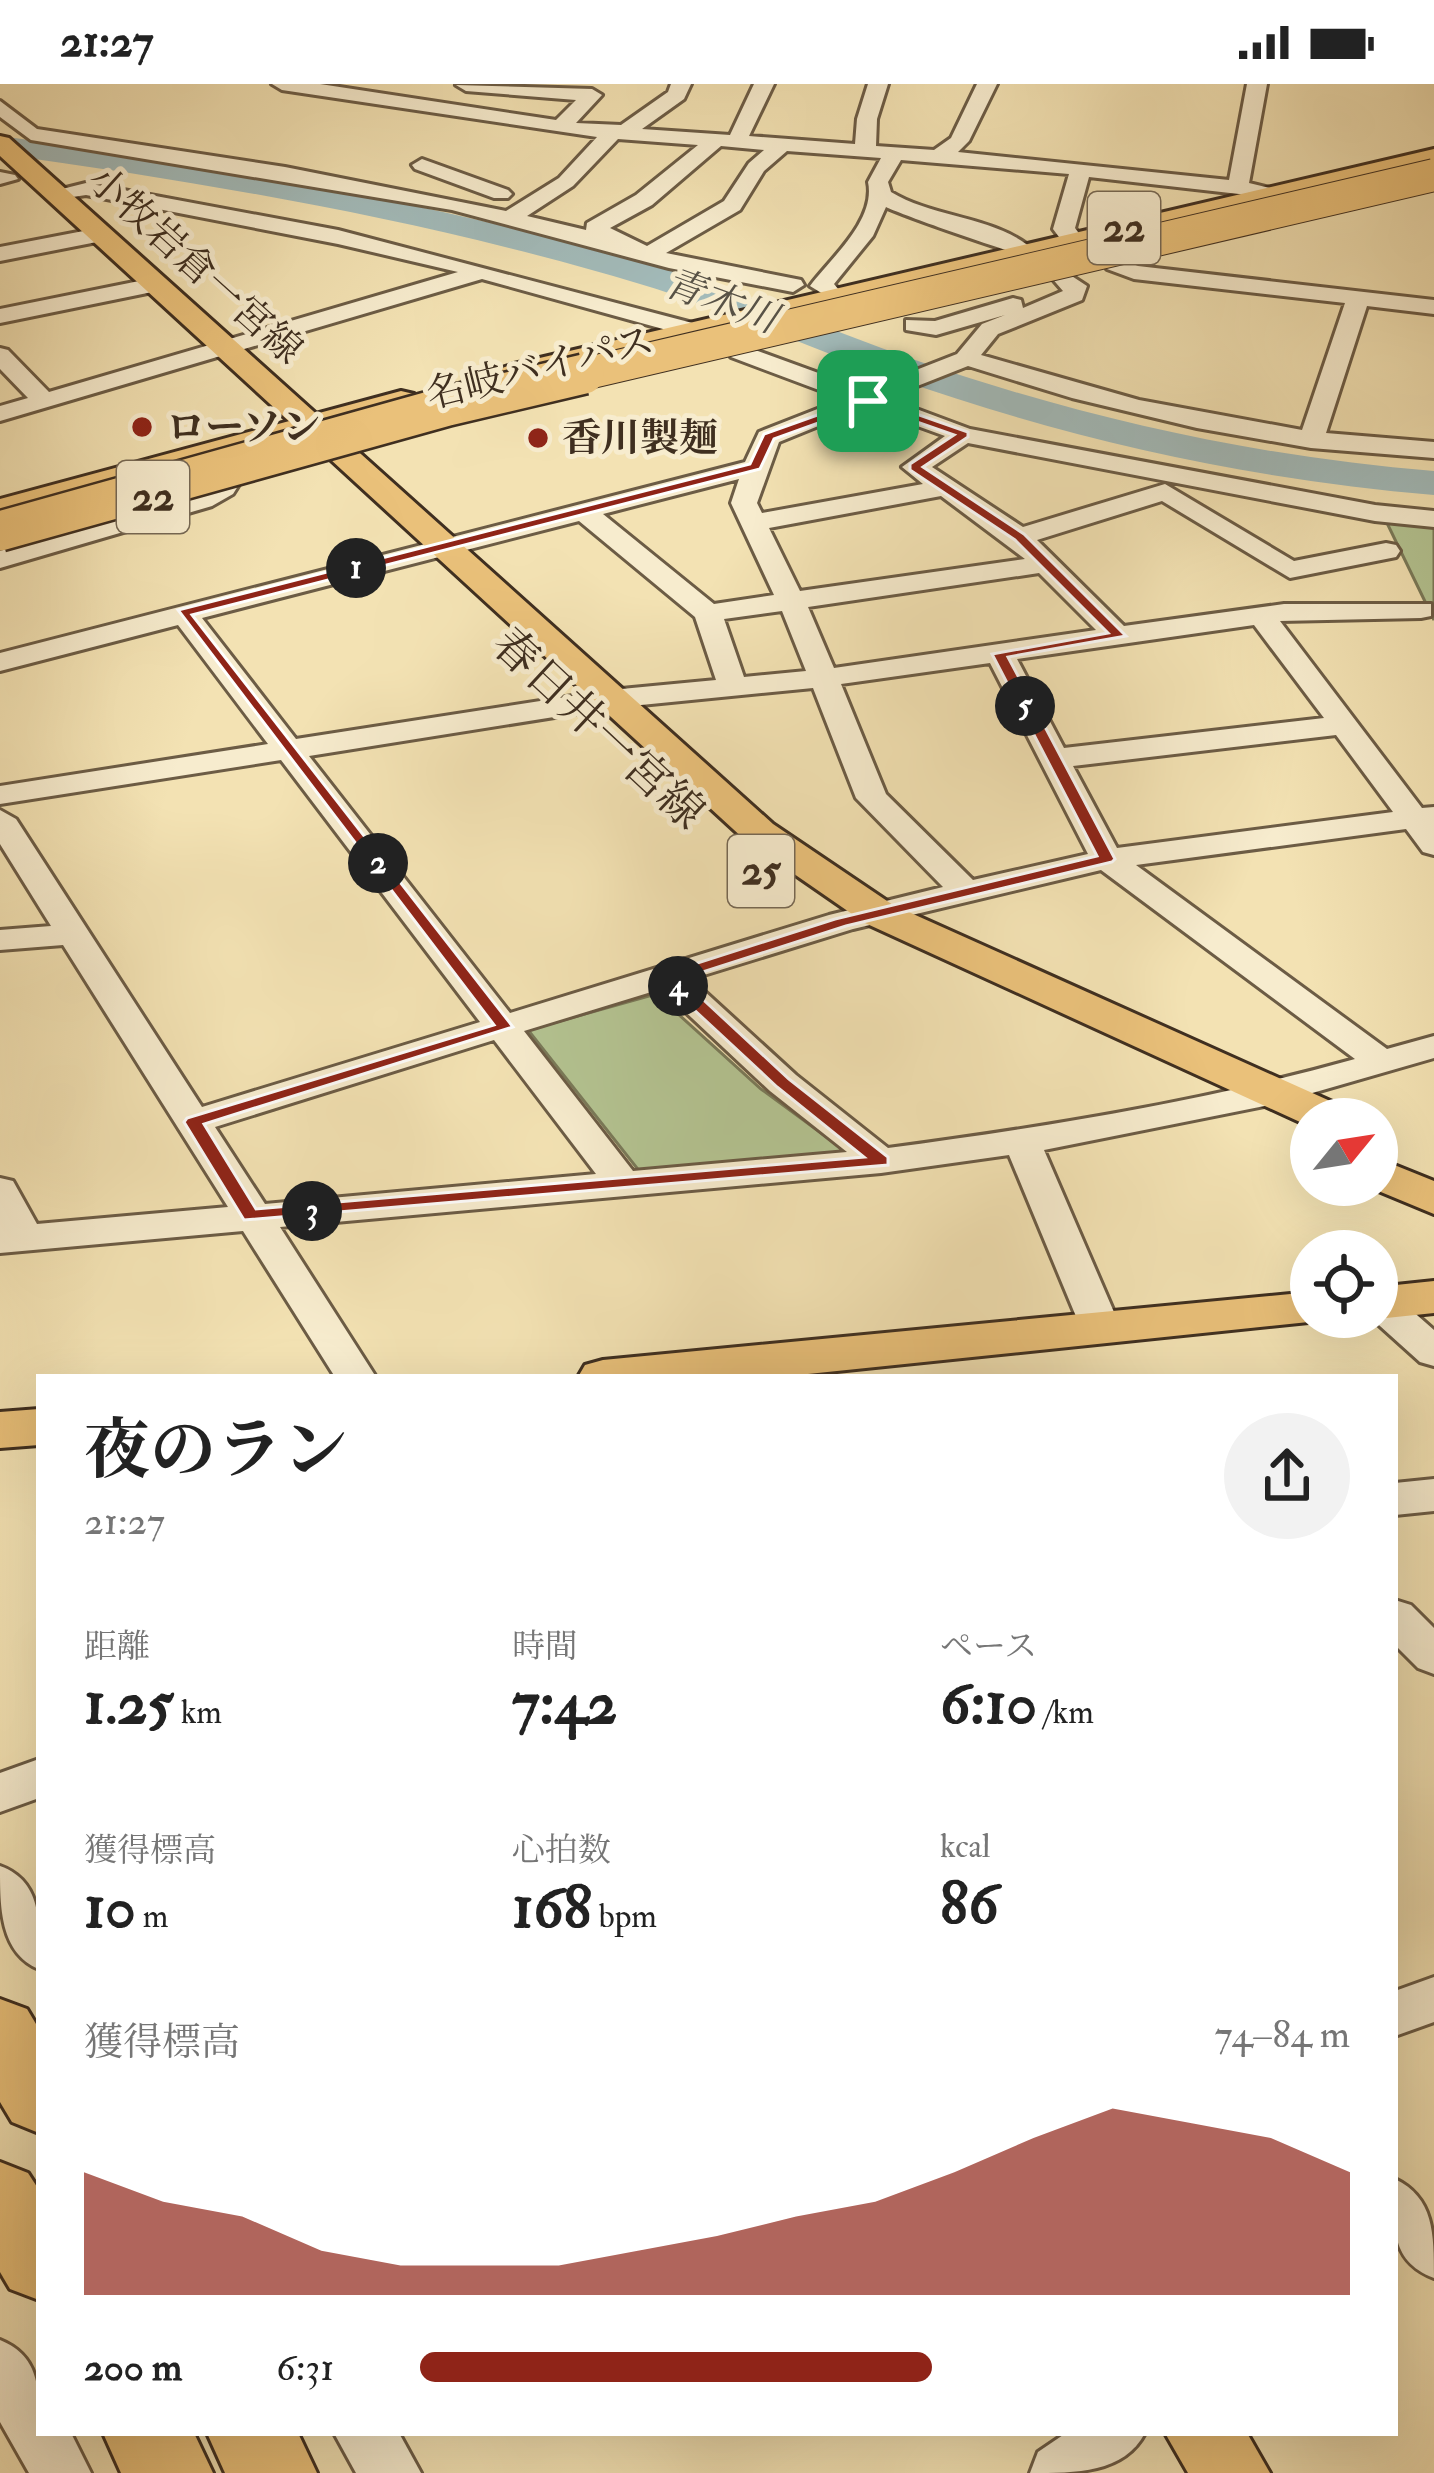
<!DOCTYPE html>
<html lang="ja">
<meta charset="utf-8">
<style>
body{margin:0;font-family:"IM FELL Double Pica","Noto Serif JP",serif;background:#f2f2f2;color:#222;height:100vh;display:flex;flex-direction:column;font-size:45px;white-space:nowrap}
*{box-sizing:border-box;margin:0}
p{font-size:39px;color:#767676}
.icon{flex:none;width:66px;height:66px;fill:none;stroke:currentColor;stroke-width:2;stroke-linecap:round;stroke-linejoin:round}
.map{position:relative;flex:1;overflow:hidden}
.sheet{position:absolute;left:36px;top:1290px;width:1362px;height:1062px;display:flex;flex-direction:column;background:#fff;border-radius:0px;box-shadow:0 12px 48px #0002}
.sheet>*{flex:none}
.needle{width:78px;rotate:60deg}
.buttons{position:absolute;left:1290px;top:1014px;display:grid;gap:24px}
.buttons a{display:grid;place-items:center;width:108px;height:108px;border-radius:50%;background:#fff;box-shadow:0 12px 48px #0002;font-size:60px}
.pin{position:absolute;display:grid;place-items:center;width:102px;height:102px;color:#fff;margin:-51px;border-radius:24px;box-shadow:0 6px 18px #0006}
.km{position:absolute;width:60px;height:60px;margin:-30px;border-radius:50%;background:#222;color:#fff;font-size:33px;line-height:60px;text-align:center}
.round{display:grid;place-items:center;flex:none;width:126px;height:126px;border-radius:63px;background:#f2f2f2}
.overview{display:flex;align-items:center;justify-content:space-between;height:204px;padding:0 48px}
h1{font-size:66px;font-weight:700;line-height:90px}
.figures{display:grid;grid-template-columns:repeat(3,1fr);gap:18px;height:204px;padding:12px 48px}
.figures div{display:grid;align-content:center}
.figures b{font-size:60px;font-weight:700}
.figures small{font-size:33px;font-weight:400}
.figures p{font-size:33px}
.chart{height:336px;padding:24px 48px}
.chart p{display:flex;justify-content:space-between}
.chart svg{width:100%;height:216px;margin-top:12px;fill:#8f2418;opacity:.7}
ul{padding:0 48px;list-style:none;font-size:39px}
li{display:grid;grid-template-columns:192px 144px 1fr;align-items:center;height:90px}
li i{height:30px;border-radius:15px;background:#8f2418}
.status{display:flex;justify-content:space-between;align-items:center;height:84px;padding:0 60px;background:#fff;direction:ltr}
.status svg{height:33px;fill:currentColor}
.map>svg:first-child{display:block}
.green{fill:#b4c492;stroke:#7a7a59;stroke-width:3}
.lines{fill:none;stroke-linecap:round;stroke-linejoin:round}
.river{fill:#a2bab9;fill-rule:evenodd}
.minor-casing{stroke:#6c5c45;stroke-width:6}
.major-casing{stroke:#3f2f20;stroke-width:6}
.highway-casing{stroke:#3f2f20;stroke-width:6}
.minor{fill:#f7ecce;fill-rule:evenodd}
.major{fill:#eac17a;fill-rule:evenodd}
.highway{fill:#eac17a;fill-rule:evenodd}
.highway-bridge-far1-casing{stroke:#3f2f20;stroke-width:34;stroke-linecap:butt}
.highway-bridge-casing{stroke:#3f2f20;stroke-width:44;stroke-linecap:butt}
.highway-bridge-far1{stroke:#eac17a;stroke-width:32}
.highway-bridge{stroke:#eac17a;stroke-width:39}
.route{fill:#8f2418;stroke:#fff;stroke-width:3;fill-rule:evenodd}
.poi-dot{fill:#8f2418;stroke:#f7ecce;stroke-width:4.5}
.labels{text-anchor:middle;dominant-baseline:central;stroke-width:10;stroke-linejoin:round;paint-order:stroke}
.far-street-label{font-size:39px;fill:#3f2f20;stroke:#f7ecce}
.far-water-label{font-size:39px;font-style:italic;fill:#585246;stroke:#f7ecce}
.far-poi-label{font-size:39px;font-weight:bold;fill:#3f2f20;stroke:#f7ecce;text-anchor:start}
.shield{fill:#f7ecce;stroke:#766854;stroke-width:3}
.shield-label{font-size:42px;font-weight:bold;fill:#3f2f20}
.street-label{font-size:45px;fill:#3f2f20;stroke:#f7ecce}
</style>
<div class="status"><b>21:27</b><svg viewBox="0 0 49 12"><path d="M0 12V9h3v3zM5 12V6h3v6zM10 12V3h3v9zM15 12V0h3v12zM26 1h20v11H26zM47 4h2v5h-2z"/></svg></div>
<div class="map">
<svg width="1434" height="2389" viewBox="0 0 1434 2389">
<rect width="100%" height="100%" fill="#f3e2b3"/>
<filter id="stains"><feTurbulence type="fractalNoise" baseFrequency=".00167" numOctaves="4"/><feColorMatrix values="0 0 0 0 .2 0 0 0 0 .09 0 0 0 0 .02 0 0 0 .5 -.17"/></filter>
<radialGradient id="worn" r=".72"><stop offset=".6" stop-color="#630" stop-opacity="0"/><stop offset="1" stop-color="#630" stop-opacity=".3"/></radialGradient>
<g class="green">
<polygon points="1386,437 1434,442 1434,536"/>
<polygon points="656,910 761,1005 851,1071 640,1088 528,946"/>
</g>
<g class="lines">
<path class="river" d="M0,52c224,30 449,69 666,133 87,26 169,64 255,93 166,57 338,95 513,109v24c-183,-15 -366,-56 -539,-117 -86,-30 -168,-68 -255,-94 -209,-63 -425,-100 -640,-130z"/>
<g class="minor-casing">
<g id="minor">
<path d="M272,0h48l236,36 20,-20 -110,-9 -10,-6 136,4 10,6 -26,28 45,2 47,-33 3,-8h20l-7,15 -42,30 88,6 24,-51h20l-25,52 106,8 2,-25 11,-35h20l-11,35 -1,27 58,4 17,-12 26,-54h20l-28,57 -11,11 271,28 18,-96h20l-18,99 37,9 -11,6 -186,-21 -14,51 9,12 -11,7 -8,-2 -12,-16 16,-55 -168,-14 -13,22 3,10c44,27 107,24 145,60l-3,5c-9,1 -131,-42 -147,-50l-13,29 -39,48 5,6 -11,7 -18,-11c21,-28 66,-66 58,-104l13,-24 -94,-7 -23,20 -24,39 -74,43 135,27 3,5 -11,7 -124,-24 -217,-58 -421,-70 -31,-23v-16l37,28 248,38 221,44 53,-33 38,-41 -315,-47zM618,55l80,6 -62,50 -49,28 -1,7 -59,-14 46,-30zM721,62l43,4 -15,13 -25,38 -77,45 -37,-18 42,-23z"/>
<polygon points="422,75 508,106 512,110 508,114 494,114 415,85 412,81"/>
<polygon points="0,88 15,91 18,95 0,100"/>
<polygon points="86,99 338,146 700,241 704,246 692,253 482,195 0,337 0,322 28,314 0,285 0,264 8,266 49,308 458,188 338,160 86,111 53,116 42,110"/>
<polygon points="99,144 107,146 107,156 0,177 0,163"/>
<path d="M1115,173l23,9 296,34v14l-67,-8 -41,127 108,9v16l-123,-10 -114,-20 -125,-30 -104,-32 -81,32 83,31 405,76 59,6v16l-59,-6 -407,-78 -36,24 91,60 142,-43 129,77 92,-18 10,2 4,6 -4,6 -106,21 -128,-77 -125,39 87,86 160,-22h147v12l-10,2 -141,3 142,187 12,-1v48l-11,-3 -17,-23 -270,36 251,184 47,-13v22l-160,46 -230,46 76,176 -6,10 -14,4 -14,-4 -6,-10 -71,-171 -128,18 -601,54 96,150h-41l-92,-146 -243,22v-75l13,3 24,43 191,-17 -165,-262 -63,5v-20l51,-4 -51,-82v-34l16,9 186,288 278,-85 -199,-262 -281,44v-18l268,-42 -90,-119 -178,46v-18l745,-191 14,-30 84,-33 -112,-42v-10h16l118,43 92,-36 25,-30 23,-9 -69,20 -30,-5v-10l29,1 78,-23 8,2 2,8 40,-17 -13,-15 11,-7 26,17 -5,14 -84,34 -17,21 158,45 163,30 43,-127 -211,-24 -27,-10v-10zM865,323l80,29 -43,31 21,17 -161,29 -5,-10 22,-61zM739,395l-8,24 43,92 -60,9 -111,-90zM941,412l84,63 -225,32 -31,-63zM579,437l116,96 21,63 -105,10 -315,49 -94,-121zM1039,489l57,57 -262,38 -26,-61zM782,527l24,60 -62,6 -20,-58zM1254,541l70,93 -260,30 -47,-89zM990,579l98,191 -115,26 -87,-86 -45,-110zM813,604l43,110 87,89 -114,28 -319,98 -201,-257 302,-48zM1336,651l57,77 -276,36 -44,-82zM1101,786l254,189c-154,43 -309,68 -467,89l-92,-73 -105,-96 162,-50zM661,905l109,102 77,61 -214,19 -109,-140zM494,956l102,134 -331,30 -50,-77z"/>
<polygon points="154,194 162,196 162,206 0,239 0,225"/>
<polygon points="232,383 245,391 233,410 212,422 0,484 0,467 194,410"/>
<polygon points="1377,1206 1393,1210 1434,1246 1434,1282 1420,1278 1370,1233 1377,1233"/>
<polygon points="1434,1395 1434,1427 1395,1431 1395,1399"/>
<polygon points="1395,1516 1411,1521 1434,1544 1434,1590 1418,1584 1395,1561"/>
<polygon points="39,1675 39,1714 0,1728 0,1689"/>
<path d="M0,1782c45,16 39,63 39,103 -39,-16 -39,-62 -39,-103z"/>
<polygon points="1434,1893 1434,1938 1395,1952 1395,1907"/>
<path d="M1395,2095c39,19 39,54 39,99 -47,-18 -39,-56 -39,-99z"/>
<path d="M0,2256c42,17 39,53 39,93h32l20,40h-62l-29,-51z"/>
<polygon points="334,2349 399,2349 421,2389 356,2389"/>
<path d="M1066,2349h79c-21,40 -69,40 -115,40l8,-21z"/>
</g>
</g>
<g class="major-casing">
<g id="major">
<polygon points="0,52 9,54 773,740 893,821 1348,1025 1354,1035 1311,1035 1311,1043 865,839 745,756 0,72"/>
<polygon points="1377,1074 1434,1097 1434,1130 1364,1101 1377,1101"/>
<polygon points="1434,1197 1434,1229 1377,1235 1368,1233 1377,1233 1377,1203"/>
<polygon points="1311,1208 1311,1233 1328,1236 779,1293 578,1293 585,1281 603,1276"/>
<polygon points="39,1325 39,1361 0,1364 0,1328"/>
<polygon points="1165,2349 1247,2349 1270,2389 1188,2389"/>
</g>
</g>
<g class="highway-casing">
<g id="highway">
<polygon points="1434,65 1434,83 514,302 502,298 496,291 502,284 514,280"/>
<polygon points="401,307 414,310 419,318 414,326 0,439 0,415"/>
<polygon points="0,1915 27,1925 39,1945 39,2049 12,2038 0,2018"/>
<polygon points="0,2078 28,2089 39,2106 39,2216 10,2205 0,2188"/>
<polygon points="103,2349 194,2349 213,2389 121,2389"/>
<polygon points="207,2349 298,2349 317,2389 225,2389"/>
</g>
</g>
<use href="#minor" class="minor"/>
<use href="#major" class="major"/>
<use href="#highway" class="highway"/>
<g class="highway-bridge-far1-casing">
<polyline id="highway-bridge-far1" points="571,293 1434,91"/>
</g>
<g class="highway-bridge-casing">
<polyline id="highway-bridge" points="0,447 448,322 584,290"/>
</g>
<use href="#highway-bridge-far1" class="highway-bridge-far1"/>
<use href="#highway-bridge" class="highway-bridge"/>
</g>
<path class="route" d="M868,313l100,35v5l-45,30 101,67 102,102 -118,21 107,202 -3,3 -266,64 -165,53 108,100 99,78v8l-644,55 -60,-98 3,-4 307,-93 -316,-415 572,-146 14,-30zM868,321l86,30 -44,29v6l105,70 93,93 -116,21 105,202 -262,63 -172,55v7l114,106 87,70 -608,52 -52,-85 309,-97 -321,-412 568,-146 14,-30z"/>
<g class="poi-dot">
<circle cx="142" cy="343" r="12"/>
<circle cx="538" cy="354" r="12"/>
</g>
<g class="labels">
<g class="far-street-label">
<text transform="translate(195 181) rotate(42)">小牧岩倉一宮線</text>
<text transform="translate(540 284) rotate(-14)">名岐バイパス</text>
</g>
<g class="far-water-label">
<text transform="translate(721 217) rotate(20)">青木川</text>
</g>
<g class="far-poi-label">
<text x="166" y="343">ローソン</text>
<text x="562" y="354">香川製麺</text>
</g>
<g class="shield">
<rect x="1088" y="108" width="72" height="72" rx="9"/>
<rect x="117" y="377" width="72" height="72" rx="9"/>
<rect x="728" y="751" width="66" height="72" rx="9"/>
</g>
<g class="shield-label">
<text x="1124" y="144">22</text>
<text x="153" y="413">22</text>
<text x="761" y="787">25</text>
</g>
<g class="street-label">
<text transform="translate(598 645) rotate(43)">春日井一宮線</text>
</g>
</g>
<rect width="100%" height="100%" filter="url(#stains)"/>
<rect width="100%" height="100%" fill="url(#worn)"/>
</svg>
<div class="buttons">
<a><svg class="needle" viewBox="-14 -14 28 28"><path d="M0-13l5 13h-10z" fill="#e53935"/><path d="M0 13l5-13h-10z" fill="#767676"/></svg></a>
<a><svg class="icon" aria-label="locate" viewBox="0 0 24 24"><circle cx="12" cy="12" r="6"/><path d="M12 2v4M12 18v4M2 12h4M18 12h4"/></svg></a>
</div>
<div class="pin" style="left:868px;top:317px;background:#1e9e55"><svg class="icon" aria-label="arrive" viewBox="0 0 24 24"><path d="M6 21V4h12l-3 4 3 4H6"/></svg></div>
<b class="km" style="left:356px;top:484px">1</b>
<b class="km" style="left:378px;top:779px">2</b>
<b class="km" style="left:312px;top:1127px">3</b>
<b class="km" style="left:678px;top:902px">4</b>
<b class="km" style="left:1025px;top:622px">5</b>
<section class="sheet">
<div class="overview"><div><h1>夜のラン</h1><p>21:27</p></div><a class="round"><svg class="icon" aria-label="share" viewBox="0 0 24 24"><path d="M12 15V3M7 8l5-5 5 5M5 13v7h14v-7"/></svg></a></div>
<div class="figures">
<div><p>距離</p><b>1.25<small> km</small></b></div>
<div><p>時間</p><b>7:42</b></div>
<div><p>ペース</p><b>6:10<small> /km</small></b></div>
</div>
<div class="figures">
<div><p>獲得標高</p><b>10<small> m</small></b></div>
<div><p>心拍数</p><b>168<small> bpm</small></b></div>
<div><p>kcal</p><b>86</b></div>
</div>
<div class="chart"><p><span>獲得標高</span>74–84 m</p>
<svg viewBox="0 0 160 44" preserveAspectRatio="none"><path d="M0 44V19L10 25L20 28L30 35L40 38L50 38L60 38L70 35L80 32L90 28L100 25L110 19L120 12L130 6L140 9L150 12L160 19V44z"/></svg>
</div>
<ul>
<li><b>200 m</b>6:31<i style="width:55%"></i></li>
</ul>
</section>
</div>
